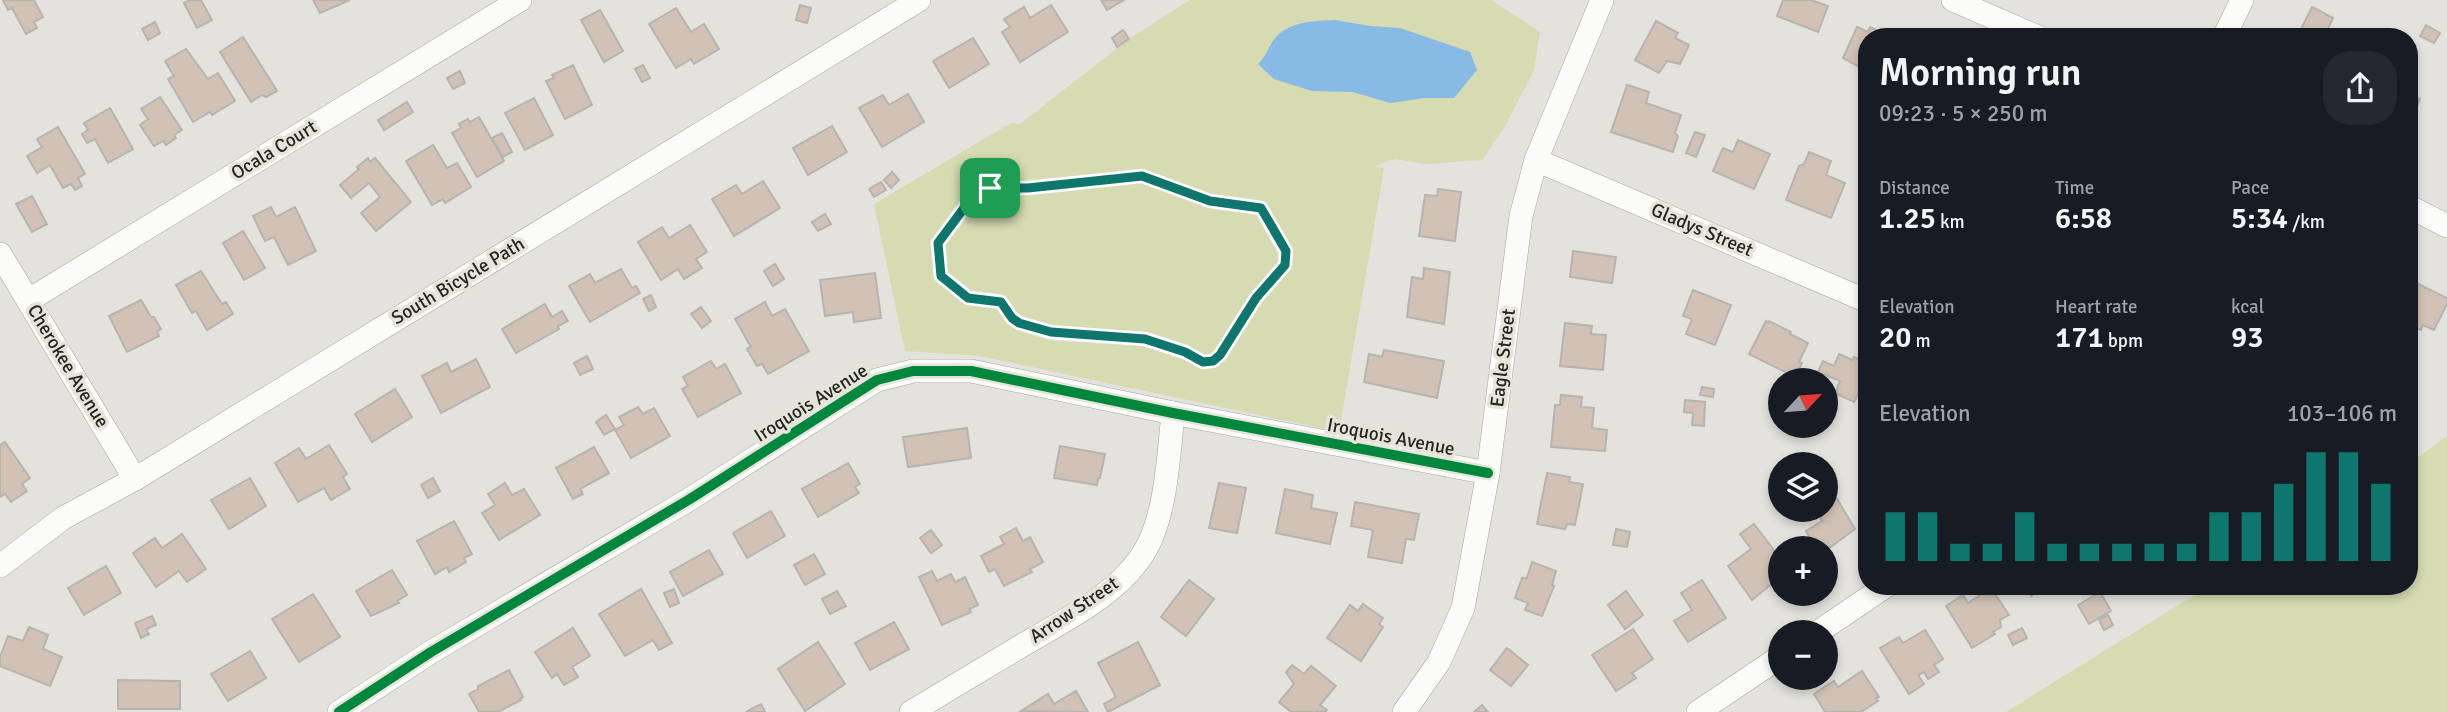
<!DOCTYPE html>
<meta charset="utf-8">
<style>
body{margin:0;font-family:Signika,sans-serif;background:#242831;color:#f1f3f6;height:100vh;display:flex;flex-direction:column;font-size:26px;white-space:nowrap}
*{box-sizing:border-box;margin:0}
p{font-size:23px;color:#9ea1a6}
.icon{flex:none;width:38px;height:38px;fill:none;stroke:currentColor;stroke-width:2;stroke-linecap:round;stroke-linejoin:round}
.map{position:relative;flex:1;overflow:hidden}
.details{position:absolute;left:1858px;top:28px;width:560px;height:567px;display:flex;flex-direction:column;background:#171b24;border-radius:28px;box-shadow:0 4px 10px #0003}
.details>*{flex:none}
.needle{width:46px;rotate:64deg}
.fabs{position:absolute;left:1768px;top:368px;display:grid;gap:14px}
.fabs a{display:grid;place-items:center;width:70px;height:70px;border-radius:50%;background:#171b24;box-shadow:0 4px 10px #0003;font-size:35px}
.pin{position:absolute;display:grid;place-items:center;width:60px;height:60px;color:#fff;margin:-30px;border-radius:14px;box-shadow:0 4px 10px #0006}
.round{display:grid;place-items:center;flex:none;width:74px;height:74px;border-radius:28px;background:#242831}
.headline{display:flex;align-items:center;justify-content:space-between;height:119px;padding:0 21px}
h1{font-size:38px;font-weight:600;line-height:52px}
.stats{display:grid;grid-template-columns:repeat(3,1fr);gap:10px;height:119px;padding:7px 21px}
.stats div{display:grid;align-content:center}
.stats b{font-size:30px;font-weight:600}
.stats small{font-size:19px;font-weight:400}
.stats p{font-size:19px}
.chart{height:196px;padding:14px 21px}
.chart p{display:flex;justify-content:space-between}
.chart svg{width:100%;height:126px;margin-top:7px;stroke:#0f766e;stroke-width:6}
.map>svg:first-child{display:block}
.green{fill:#d6dbb2}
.water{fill:#87bae5}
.building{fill:#d1c2b5;stroke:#b6b4b1;stroke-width:2}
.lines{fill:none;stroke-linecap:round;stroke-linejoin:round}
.minor-casing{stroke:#a5a4a0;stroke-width:24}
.minor{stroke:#fbfbfa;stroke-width:23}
.cycleway-casing{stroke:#e6e4da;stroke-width:15}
.cycleway{stroke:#00873e;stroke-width:10}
.route-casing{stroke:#fff;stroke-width:14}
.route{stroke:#0f766e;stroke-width:9}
.labels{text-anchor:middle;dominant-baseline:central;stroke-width:7;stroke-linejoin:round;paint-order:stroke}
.street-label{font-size:19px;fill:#252521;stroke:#e6e4da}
</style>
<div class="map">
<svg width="2447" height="712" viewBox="0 0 2447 712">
<rect width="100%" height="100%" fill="#e3e2dd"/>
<g class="green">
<polygon points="1190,0 1491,0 1540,32 1534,71 1506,124 1482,160 1426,164 1395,159 1374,166 1384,168 1339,432 979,356 905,351 874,204 1011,123 1020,124 1129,39"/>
<polygon points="2447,436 2447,712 2006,712 2209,586 2410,586 2410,463"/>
</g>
<path class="water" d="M1335,20l35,6 30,2 70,24 7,18 -23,28h-29l-35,5 -37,-11 -41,-1 -38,-12 -16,-15c9,-8 11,-20 19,-28 15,-15 39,-15 58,-16z"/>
<g class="building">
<polygon points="3,0 34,0 43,17 34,22 37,28 26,34 12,8 8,10"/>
<polygon points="189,0 201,0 212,20 197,28 184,3"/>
<polygon points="313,0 350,0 320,13"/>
<polygon points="1101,0 1124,0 1107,10"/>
<polygon points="1783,0 1811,0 1828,6 1818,32 1777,16"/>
<polygon points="800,5 811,8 807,23 796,20"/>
<polygon points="1051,5 1068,32 1020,62 1002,32 1010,27 1004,19 1024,7 1030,18"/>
<polygon points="2312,7 2333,18 2324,37 2297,37"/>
<polygon points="676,8 691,32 704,24 719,49 694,64 691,59 676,68 649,24"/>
<polygon points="600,10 623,51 604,62 581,20"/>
<polygon points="1656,21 1678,33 1675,38 1689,45 1680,64 1667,61 1659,73 1635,60"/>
<polygon points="155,22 160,33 148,40 142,29"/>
<polygon points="2426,25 2440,33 2434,43 2420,36"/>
<polygon points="1857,27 1868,32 1870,27 1885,34 1884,37 1867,37 1867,71 1843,58"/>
<polygon points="1123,30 1129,39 1117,47 1112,38"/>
<polygon points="243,37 277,91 266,97 262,95 251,102 220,52"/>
<polygon points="973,38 989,64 949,88 933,61"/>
<polygon points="186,49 208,79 218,73 235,101 212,115 210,112 193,122 168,79 174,76 165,61"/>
<polygon points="573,65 592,105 565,119 546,81 554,78 552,75"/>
<polygon points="643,65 650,78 642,82 635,69"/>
<polygon points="460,71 465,83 453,89 447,78"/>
<polygon points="1627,85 1649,92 1646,103 1681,115 1675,133 1678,136 1673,152 1611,132"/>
<polygon points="908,94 924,122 882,147 859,108 883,95 889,105"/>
<polygon points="2410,94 2420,99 2410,122"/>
<polygon points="160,97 182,130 174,135 176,138 166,145 163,141 154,146 140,125 148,119 141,109"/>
<polygon points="534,98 553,135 525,150 505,113"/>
<polygon points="407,102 413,112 384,130 378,120"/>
<polygon points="110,108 133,149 108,163 95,139 87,143 82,134 88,130 84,123"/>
<polygon points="479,117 504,161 477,177 452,133 461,128 459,124 468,119 470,122"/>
<polygon points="832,126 847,152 808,175 793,148"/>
<polygon points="58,127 85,174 78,178 82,186 75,190 71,184 63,188 50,165 37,173 27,156 42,147 37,139"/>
<polygon points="1695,132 1705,135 1696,157 1686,153"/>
<polygon points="502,133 512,152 503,157 492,138"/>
<polygon points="1738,140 1770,154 1754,189 1713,171 1723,148 1733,152"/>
<polygon points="433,145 447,168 457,163 471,187 445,203 443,199 432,205 406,161"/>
<polygon points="1809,152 1831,161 1826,175 1845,183 1831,218 1786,200 1799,166 1804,164"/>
<polygon points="368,158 370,162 375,158 411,202 376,231 361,213 380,197 369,183 351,198 340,185 359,169 357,167"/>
<polygon points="892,172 899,180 891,188 884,180"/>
<polygon points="763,181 780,208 734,236 712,199 736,185 742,194"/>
<polygon points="881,182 886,190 874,197 869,189"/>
<polygon points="1438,189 1461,192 1455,241 1419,236 1425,195 1437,196"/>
<polygon points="32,196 47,224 32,232 16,204"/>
<polygon points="271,207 276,217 295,207 316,251 288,265 274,237 265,241 253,216"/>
<polygon points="825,214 831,224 818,231 812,222"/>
<polygon points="1867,215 1867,237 1860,235"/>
<polygon points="690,225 707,252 696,259 702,268 684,279 678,269 661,280 638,242 662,227 669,238"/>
<polygon points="243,231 265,268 244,280 223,243"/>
<polygon points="1573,251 1616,257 1612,283 1570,277"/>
<polygon points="775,264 784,279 773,286 764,271"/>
<polygon points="1424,268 1450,272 1444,324 1407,317 1412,277 1423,279"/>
<polygon points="621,269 632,288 636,286 640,293 590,322 569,286 590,274 595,283"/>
<polygon points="201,271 222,304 226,302 233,314 207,330 196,311 192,313 176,285"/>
<polygon points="875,273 881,318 854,322 853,312 825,316 820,280"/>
<polygon points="2412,281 2447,298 2447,304 2434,330 2423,325 2421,330 2410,325 2410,286"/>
<polygon points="1693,290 1731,305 1715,345 1686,334 1692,319 1683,316"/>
<polygon points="651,295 656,307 649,311 643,299"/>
<polygon points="141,300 151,317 154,317 161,329 157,331 159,336 127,352 109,316"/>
<polygon points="765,302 772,316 785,309 809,351 768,374 762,364 757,366 747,349 751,347 735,319"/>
<polygon points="545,304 552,317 562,311 568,321 558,326 559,329 516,353 502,329"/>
<polygon points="701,307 711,321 702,328 691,314"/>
<polygon points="1766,321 1768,323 1769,321 1791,332 1790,334 1808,343 1799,362 1802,363 1795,377 1749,354"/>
<polygon points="1565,323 1592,326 1591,334 1606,335 1603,370 1560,366"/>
<polygon points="1384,350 1444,361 1437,398 1364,382 1369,354 1382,357"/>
<polygon points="1839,354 1852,360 1854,357 1867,363 1867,393 1860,390 1854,402 1835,393 1840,381 1818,372 1823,361 1834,366"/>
<polygon points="587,356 593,369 580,375 574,363"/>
<polygon points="476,359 490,387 441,413 422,376 447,363 451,372"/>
<polygon points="711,361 716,369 725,364 741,393 698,417 682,389 688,386 683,377"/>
<polygon points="1702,387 1714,389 1713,397 1700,395"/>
<polygon points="395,389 412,417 372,442 355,414"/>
<polygon points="1561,395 1582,397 1581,407 1594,408 1592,428 1607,430 1605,451 1551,447 1555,405 1560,405"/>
<polygon points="1685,400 1705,402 1704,426 1692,425 1693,413 1684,412"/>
<polygon points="638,407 643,414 654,408 670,436 631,458 615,430 624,425 619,417"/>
<polygon points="606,415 615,429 604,435 596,422"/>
<polygon points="967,428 971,458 908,467 903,437"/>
<polygon points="5,442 30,478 22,484 27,491 11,502 5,494 0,497 0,445"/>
<polygon points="329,445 347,474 343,477 350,489 331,500 324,488 298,502 275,463 299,448 306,459"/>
<polygon points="1060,446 1105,454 1100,478 1098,478 1097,485 1054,478"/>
<polygon points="594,447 609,473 580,489 583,494 573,499 556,468"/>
<polygon points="848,463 860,484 855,487 859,493 818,517 802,489"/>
<polygon points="1547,473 1570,477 1569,482 1583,484 1575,525 1567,524 1565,529 1537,524"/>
<polygon points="250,478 266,506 229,529 211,500"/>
<polygon points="433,478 440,491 428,498 421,485"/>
<polygon points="1827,482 1855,529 1828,549 1827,547 1816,548 1806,531 1822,521 1815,509 1825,509"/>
<polygon points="505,483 512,495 524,489 540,515 499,540 482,513 495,505 488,494"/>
<polygon points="1219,483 1246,488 1237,533 1209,528"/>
<polygon points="1285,489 1313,495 1311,508 1337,513 1330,544 1276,533"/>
<polygon points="1355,502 1419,514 1414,540 1406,539 1402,563 1368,557 1373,530 1351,526"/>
<polygon points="771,511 785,536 747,558 733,533"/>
<polygon points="454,521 472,554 464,558 466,562 449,572 447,567 435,574 417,541"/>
<polygon points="1754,524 1780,558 1780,577 1752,600 1728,566 1751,549 1740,534"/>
<polygon points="1016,528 1023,541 1030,537 1043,562 1030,569 1032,572 1004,586 995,569 989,572 981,556 1004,544 1000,537"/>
<polygon points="1616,529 1630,532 1627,547 1613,545"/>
<polygon points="931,530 942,545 931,553 920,538"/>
<polygon points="182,534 206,569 187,582 179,571 156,587 133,553 155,538 162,548"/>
<polygon points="709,550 723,574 683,596 670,572"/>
<polygon points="814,554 825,574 805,585 794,565"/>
<polygon points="1532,562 1556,571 1552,585 1554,586 1542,616 1525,610 1528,603 1515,598 1522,578 1527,578"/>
<polygon points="106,566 121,593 84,615 68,588"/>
<polygon points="392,570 407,595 397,601 399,603 371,616 356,591"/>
<polygon points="932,571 937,581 951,574 955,582 965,577 978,605 969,609 971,612 942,625 919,577"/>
<polygon points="1189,580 1214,599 1186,636 1161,617"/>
<polygon points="1702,580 1726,618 1688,642 1674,621 1692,610 1681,593"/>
<polygon points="2026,586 2048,586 2031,596"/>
<polygon points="1991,588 2009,615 2000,620 2001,627 1993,632 1995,634 1972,648 1946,606 1963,595 1968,603"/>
<polygon points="641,589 672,643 659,650 653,640 625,656 599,614"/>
<polygon points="674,589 679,603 670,607 664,593"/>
<polygon points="837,591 846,606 830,614 822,599"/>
<polygon points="1626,591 1643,615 1625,629 1608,605"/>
<polygon points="2100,592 2111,611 2089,624 2078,605"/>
<polygon points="313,594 340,637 299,662 272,619"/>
<polygon points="1363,604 1383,618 1379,624 1383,627 1361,661 1327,638 1350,605 1358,611"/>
<polygon points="2108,615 2113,625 2104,630 2099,620"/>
<polygon points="152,616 156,625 146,629 149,634 141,638 135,623"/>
<polygon points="894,622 909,649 870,670 855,643"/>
<polygon points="29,627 48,635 43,649 62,657 50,686 0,666 0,657 8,636 23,641"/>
<polygon points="573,628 590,656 572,667 578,677 564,685 557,674 552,678 535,652"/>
<polygon points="2022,628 2027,638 2013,645 2008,635"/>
<polygon points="1633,629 1653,659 1632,673 1636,678 1616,691 1592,655"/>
<polygon points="1925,630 1943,659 1934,665 1939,672 1928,679 1924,672 1918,675 1924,684 1909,694 1880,648 1899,637 1903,643"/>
<polygon points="818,642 845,684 805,711 778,669"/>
<polygon points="1138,642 1160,685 1108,712 1104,704 1116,697 1098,663"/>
<polygon points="1507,648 1528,665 1511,686 1490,670"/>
<polygon points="250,651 266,678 228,701 211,674"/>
<polygon points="1292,665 1304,674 1311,666 1336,686 1320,705 1327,710 1325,712 1291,712 1279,702 1294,684 1286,672"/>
<polygon points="509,670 523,697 520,699 521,700 498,712 479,712 469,694 478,689 478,686"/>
<polygon points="1862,671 1879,697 1876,698 1878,701 1861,712 1825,712 1814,694 1834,681 1838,687"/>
<polygon points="118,680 180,681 180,709 118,709"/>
<polygon points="1076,691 1088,712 1021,711 1048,694 1054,704"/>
<polygon points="761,704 765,712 746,712"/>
<polygon points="1482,705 1488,712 1474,712"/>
</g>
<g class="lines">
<g class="minor-casing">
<g id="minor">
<polyline points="1953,0 2038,37"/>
<polyline points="2224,37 2242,0"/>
<polyline points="1536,160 1867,301"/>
<polyline points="2410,207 2447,226"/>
<polyline points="0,254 135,479"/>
<polyline points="29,300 520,0"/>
<polyline points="0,566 63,518 135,479 919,0"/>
<polyline points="1818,632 1886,586"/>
<polyline points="339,712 431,652 690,499 877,380 913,371 971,371 1173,413 1488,473"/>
<path d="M911,712c37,-22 73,-44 110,-66 44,-26 99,-52 125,-97 20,-35 23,-96 27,-136"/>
<polyline points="1404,712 1439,662 1463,608 1488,473 1521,216 1536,160 1602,0"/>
<polyline points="1698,712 1780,657"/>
</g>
</g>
<use href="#minor" class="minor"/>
<g class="cycleway-casing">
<g id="cycleway">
<polygon points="1142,176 1210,201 1261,208 1285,251 1285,265 1256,298 1220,355 1213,361 1203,362 1185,352 1145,339 1051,333 1019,323 1012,318 1001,302 968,297 941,276 938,243 967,204 990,188 1028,188"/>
<polyline points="339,712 431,652 690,499 877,380 913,371 971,371 1173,413 1488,473"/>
</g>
</g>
<use href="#cycleway" class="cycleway"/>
</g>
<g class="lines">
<g class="route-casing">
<polygon id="route" points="1142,176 1210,201 1261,208 1286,251 1285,265 1256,298 1220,355 1213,361 1203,362 1185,352 1145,339 1051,332 1019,323 1012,318 1001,302 968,298 941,276 938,243 967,204 990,188 1028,188"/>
</g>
<use href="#route" class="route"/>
</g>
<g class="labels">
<g class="street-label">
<text transform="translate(274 150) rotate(-31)">Ocala Court</text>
<text transform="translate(1702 230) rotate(23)">Gladys Street</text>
<text transform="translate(458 281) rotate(-31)">South Bicycle Path</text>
<text transform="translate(1503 358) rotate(-83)">Eagle Street</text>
<text transform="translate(68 366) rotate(59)">Cherokee Avenue</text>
<text transform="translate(811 403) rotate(-32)">Iroquois Avenue</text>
<text transform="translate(1391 437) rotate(11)">Iroquois Avenue</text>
<text transform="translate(1074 610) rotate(-34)">Arrow Street</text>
</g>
</g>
</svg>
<div class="fabs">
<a><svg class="needle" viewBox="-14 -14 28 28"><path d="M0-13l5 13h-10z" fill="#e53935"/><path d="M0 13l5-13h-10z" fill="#9ea1a6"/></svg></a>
<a><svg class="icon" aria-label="layers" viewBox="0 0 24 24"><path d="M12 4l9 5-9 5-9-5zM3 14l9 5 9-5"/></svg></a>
<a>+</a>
<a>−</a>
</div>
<div class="pin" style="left:990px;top:188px;background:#1e9e55"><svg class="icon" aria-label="arrive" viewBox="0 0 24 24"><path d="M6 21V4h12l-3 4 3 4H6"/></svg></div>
<section class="details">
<div class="headline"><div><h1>Morning run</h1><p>09:23 · 5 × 250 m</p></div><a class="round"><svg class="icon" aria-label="share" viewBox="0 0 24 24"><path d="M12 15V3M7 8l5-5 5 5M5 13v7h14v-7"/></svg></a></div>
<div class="stats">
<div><p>Distance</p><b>1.25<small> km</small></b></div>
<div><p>Time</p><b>6:58</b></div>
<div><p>Pace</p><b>5:34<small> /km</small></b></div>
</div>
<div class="stats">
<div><p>Elevation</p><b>20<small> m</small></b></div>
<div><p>Heart rate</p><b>171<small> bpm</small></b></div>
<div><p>kcal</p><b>93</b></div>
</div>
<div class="chart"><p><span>Elevation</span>103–106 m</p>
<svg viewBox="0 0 160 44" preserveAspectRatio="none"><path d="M5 44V27M15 44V27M25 44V38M35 44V38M45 44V27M55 44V38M65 44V38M75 44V38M85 44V38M95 44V38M105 44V27M115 44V27M125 44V17M135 44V6M145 44V6M155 44V17"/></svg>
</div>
</section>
</div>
